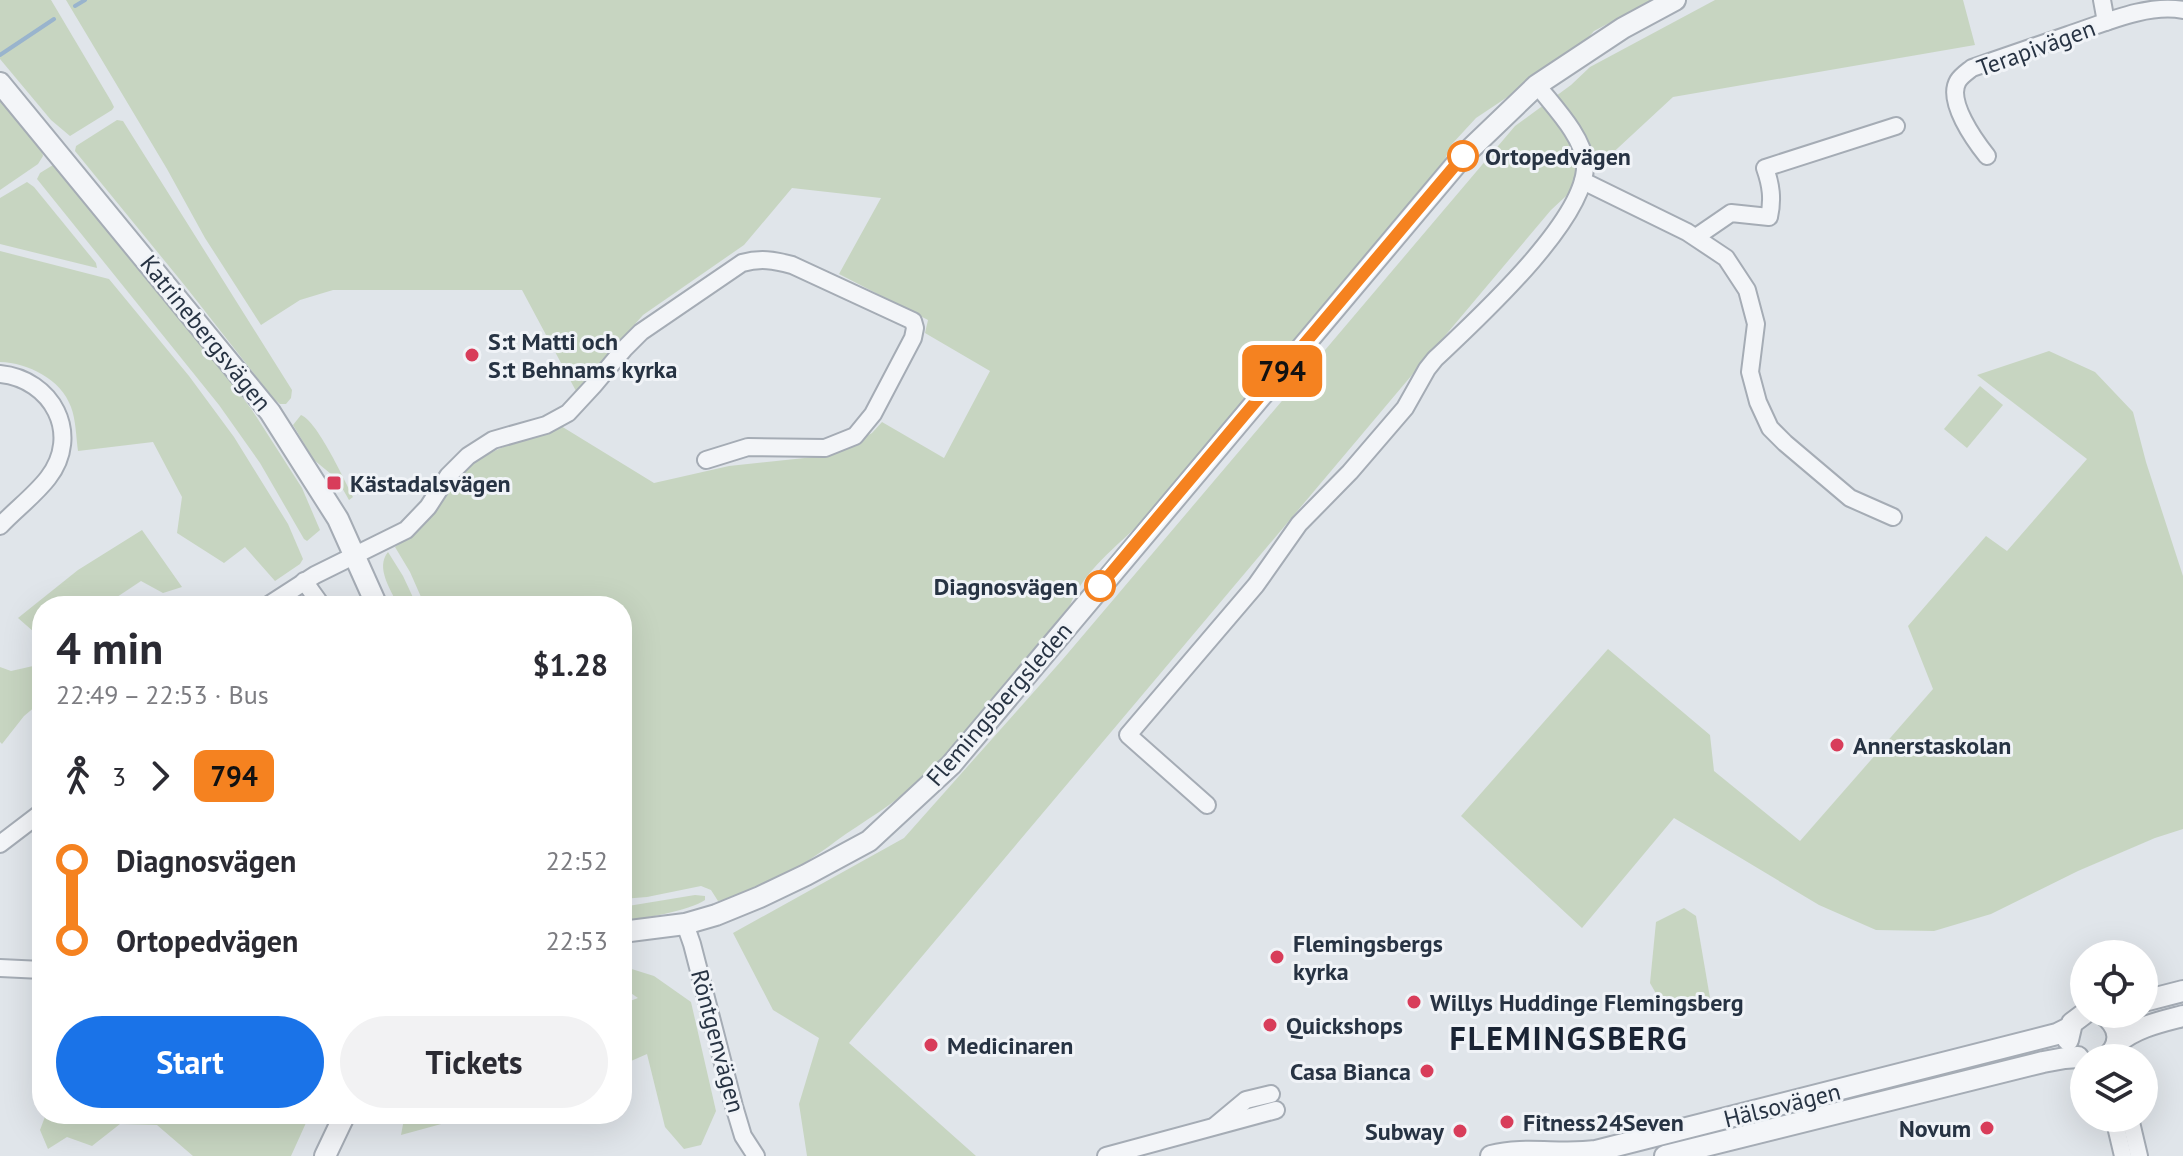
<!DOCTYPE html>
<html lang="en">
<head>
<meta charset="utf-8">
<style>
  body { margin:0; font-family:"PT Sans",sans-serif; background:#f2f2f3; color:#2b2b33; height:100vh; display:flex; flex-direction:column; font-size:30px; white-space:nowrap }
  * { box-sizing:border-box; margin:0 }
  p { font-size:26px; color:#7c7c81 }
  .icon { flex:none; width:44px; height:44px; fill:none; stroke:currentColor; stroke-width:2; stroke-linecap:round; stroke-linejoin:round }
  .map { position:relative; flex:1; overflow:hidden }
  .details { position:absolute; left:32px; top:596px; width:600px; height:528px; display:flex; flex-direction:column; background:#fff; border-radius:32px; box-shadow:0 8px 32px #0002 }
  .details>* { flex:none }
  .badge { padding:0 16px; border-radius:12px; font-size:28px; line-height:52px }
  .tools { position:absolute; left:2070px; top:940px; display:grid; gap:16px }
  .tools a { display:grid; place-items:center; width:88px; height:88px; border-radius:50%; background:#fff; box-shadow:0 8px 32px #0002; font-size:40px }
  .map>.badge { position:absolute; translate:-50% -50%; box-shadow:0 0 0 4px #fff }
  .legs { display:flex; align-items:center; gap:12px; height:88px; padding:0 24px; font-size:26px }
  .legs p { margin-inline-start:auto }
  .headline { display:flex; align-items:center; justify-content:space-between; height:136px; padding:0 24px }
  h1 { font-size:44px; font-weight:700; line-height:60px }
  .primary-button { display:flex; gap:16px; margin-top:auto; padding:16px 24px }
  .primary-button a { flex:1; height:92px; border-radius:48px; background:#1a73e8; color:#fff; font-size:32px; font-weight:700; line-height:92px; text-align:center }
  .primary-button a+a { background:#f2f2f3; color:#2b2b33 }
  ul { padding:0 24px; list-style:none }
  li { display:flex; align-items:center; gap:28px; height:80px; font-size:30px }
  li i { display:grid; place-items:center; width:12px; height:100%; margin:0 10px; background:currentColor }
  li i::after { content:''; width:20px; height:20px; margin:-10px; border:6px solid; border-radius:50%; background:#fff }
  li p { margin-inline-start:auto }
  li:first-child i { background:linear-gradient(#0000 50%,currentColor 0) }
  li:last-child i { background:linear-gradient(currentColor 50%,#0000 0) }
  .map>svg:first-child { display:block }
  .green { fill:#c7d5c1 }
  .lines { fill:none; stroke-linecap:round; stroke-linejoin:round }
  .stream { stroke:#99b4cd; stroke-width:4 }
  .minor-casing { stroke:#a5acb5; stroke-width:20 }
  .tertiary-casing { stroke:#a5acb5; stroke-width:24 }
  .minor { stroke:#f3f5f8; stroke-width:16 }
  .tertiary { stroke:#f3f5f8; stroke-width:20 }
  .line-1-casing { stroke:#fff; stroke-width:18 }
  .line-1 { stroke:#f58220; stroke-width:12 }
  .stop-1-dot { fill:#fff; stroke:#f58220; stroke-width:4 }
  .poi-dot { fill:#d83d5a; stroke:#f0f3f7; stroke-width:3 }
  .labels { text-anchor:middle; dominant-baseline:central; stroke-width:6; stroke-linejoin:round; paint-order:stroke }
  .street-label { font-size:24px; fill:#273343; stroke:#f0f3f7 }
  .stop-label { font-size:24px; font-weight:bold; fill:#273343; stroke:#f0f3f7; text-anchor:start }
  .poi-label { font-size:24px; font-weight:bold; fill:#273343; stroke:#f0f3f7; text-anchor:start }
  .district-label { font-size:32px; font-weight:bold; letter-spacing:2px; fill:#1a2434; stroke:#f0f3f7 }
</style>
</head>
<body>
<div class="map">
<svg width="2183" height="1156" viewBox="0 0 2183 1156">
  <rect width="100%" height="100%" fill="#e0e5ea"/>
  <g class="green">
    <polygon points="0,0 51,0 111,101 114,107 112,110 70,136 51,120 0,59"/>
    <path d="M 66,0 L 1653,0 L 1594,31 L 1560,69 L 1547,65 L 1509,96 L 1476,118 L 1452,144 L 1445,159 L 1437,170 L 1143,520 C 1116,548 1085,569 1070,605 C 1022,664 977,730 920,781 C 894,804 864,821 836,841 C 806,864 755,896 718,901 L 711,890 L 701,886 L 647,897 L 622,899 L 622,606 L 425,606 L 410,572 L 395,547 C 413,535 428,523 440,504 C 445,496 450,486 457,478 C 484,448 525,440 561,426 L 654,483 L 729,466 L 833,455 L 872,433 L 882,422 L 944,458 L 990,371 L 925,333 L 928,320 L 839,274 L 881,198 L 792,188 L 744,245 L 643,315 L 576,391 L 522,290 L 333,290 L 300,300 L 261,325 L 205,238 L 167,169 Z"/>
    <polygon points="1715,0 1963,0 1975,45 1673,97 1551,210 849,1043 976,1156 807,1156 799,1104 819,1038 773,1010 733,933 904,838 1063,659 1515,126 1571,85 1590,67"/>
    <polygon points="0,100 42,151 43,156 38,164 0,190"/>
    <polygon points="117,120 123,121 292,390 291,398 286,404 280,404 273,398 186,287 75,151 76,146"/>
    <polygon points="53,165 200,341 252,410 302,488 320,530 307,541 304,539 260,463 219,405 37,179 40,173"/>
    <polygon points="27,182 34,187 96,263 97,268 0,244 0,198"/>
    <path d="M 0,251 L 109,279 L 189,376 L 234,437 L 288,524 L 303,559 L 300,564 L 275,581 L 245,547 L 224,563 L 177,533 L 182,497 L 153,442 L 78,451 C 76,437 76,420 71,407 C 61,379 28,363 0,362 Z"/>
    <polygon points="2049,351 2095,372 2133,412 2146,462 2183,576 2183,829 2155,838 2078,871 1991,914 1934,931 1876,930 1819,905 1674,818 1582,928 1461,816 1608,649 1710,735 1714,771 1800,841 1933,689 1908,626 1986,536 2007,551 2087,459 1977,375"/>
    <polygon points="1980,386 2003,405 1967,448 1944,429"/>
    <path d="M 301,415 C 317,421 344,479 353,497 L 349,500 L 337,479 L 314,460 L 293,425 Z"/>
    <polygon points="142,530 182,587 163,593 141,581 114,599 108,606 42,606 42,639 18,618 78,570"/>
    <path d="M 388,552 L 403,576 L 417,606 L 398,606 C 391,589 375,568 388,552 Z"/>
    <polygon points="42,664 42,701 24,716 2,744 0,742 0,667 11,671"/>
    <path d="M 695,895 L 705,896 L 705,900 C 689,911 643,918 622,922 L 622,907 Z"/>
    <polygon points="1684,908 1696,916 1710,998 1680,1007 1662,1004 1650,983 1656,922"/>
    <polygon points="622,966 654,976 691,1002 716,1111 701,1145 684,1149 665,1127 647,1054 622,1065 622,1004 638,998 622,987"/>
    <polygon points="46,1114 310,1114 291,1156 193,1156 157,1125 120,1124 92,1146 67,1137 48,1149 40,1130"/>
    <polygon points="405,1114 478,1114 401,1135"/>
  </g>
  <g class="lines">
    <g class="stream">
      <polyline points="75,6 85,0"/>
      <polyline points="0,55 54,19"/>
    </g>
    <g class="minor-casing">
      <g id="minor">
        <polyline points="2102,0 2106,22"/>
        <path d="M 1987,156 C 1975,141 1946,101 1958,81 C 1961,76 1967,72 1972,68 C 2004,57 2036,46 2068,35 C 2102,24 2147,3 2183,10"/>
        <polyline points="1583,181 1687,232 1726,258 1747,290 1756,324 1750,372 1758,402 1770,428 1785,443 1850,498 1893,517"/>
        <path d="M 1696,237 L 1731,213 L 1769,217 C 1773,199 1771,185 1765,168 L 1896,126"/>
        <path d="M 0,374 C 52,379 82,434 48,478 C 35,495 15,510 0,526"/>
        <polyline points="304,581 322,606"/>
        <path d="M 267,606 L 315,575 L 406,530 L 428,507 L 448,476 L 468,456 L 493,440 L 546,425 L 568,413 L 593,386 L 624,349 L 641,332 L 742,263 C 760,258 774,260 792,265 L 913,321 L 915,328 L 913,338 L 873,414 L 855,436 L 825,448 L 748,447 L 706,460"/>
        <path d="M 1207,805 L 1128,735 L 1256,585 L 1299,524 L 1350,472 L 1405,408 L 1427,369 L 1435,359 C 1474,322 1589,218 1585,163 C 1583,136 1553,106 1537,85"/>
        <polyline points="0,844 42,812"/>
        <polyline points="685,924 692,944 734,1106 743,1136 756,1156"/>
        <polyline points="0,968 42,970"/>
        <polyline points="2114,1118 2123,1156"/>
        <polyline points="2130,1118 2139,1156"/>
        <polyline points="1216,1125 1246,1100 1271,1094"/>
        <polyline points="1106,1156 1276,1110"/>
      </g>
    </g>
    <g class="tertiary-casing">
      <g id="tertiary">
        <polyline points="0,83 270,412 338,519 377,606"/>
        <polyline points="622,932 685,924 716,915 760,897 806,875 869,841 951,765 1463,156 1537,85 1623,28 1675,0"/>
        <polyline points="2144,1001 2183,991"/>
        <path d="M 2103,1014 C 2120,1026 2123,1044 2106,1058"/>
        <polyline points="2068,1040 2072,1023 2084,1014"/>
        <path d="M 2117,1043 C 2136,1027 2160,1022 2183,1016"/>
        <polyline points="325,1156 345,1114"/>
        <path d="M 1491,1156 C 1525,1147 1561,1156 1596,1151 L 2057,1034 L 2069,1028"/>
        <polyline points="1665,1156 2043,1062 2065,1058 2078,1057"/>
      </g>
    </g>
    <use href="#minor" class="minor"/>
    <use href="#tertiary" class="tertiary"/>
  </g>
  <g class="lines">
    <g class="line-1-casing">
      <polyline id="line-1" points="1100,586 1463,156"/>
    </g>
    <use href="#line-1" class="line-1"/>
  </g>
  <g class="stop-1-dot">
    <circle cx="1463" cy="156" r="14"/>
    <circle cx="1100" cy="586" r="14"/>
  </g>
  <g class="poi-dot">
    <circle cx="472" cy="355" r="8"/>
    <rect x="326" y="475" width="16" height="16" rx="4"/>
    <circle cx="1837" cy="745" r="8"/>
    <circle cx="1277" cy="957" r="8"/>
    <circle cx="1414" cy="1002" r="8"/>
    <circle cx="1270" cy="1025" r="8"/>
    <circle cx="931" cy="1045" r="8"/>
    <circle cx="1427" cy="1071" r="8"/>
    <circle cx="1507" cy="1122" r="8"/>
    <circle cx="1987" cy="1128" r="8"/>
    <circle cx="1460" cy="1131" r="8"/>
  </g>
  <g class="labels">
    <g class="street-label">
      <text transform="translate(2036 48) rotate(-20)">Terapivägen</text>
      <text transform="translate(206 333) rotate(51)">Katrinebergsvägen</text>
      <text transform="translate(999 704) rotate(-49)">Flemingsbergsleden</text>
      <text transform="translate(718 1041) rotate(75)">Röntgenvägen</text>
      <text transform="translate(1782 1105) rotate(-14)">Hälsovägen</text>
    </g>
    <g class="stop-label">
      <text x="1485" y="156">Ortopedvägen</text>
      <text x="1078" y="586" text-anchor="end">Diagnosvägen</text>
    </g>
    <g class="poi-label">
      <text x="488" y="341">S:t Matti och<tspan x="488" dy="28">S:t Behnams kyrka</tspan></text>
      <text x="350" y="483">Kästadalsvägen</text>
      <text x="1853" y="745">Annerstaskolan</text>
      <text x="1293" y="943">Flemingsbergs<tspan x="1293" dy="28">kyrka</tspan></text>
      <text x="1430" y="1002">Willys Huddinge Flemingsberg</text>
      <text x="1286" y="1025">Quickshops</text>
      <text x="947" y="1045">Medicinaren</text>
      <text x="1411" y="1071" text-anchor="end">Casa Bianca</text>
      <text x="1523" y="1122">Fitness24Seven</text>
      <text x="1971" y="1128" text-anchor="end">Novum</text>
      <text x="1444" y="1131" text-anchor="end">Subway</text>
    </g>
    <g class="district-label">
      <text x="1569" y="1038">FLEMINGSBERG</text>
    </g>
  </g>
</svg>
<div class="tools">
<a><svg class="icon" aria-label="locate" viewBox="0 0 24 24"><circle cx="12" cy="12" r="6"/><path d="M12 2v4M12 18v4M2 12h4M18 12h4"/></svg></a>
<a><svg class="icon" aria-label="layers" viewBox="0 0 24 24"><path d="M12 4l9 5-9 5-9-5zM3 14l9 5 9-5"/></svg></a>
</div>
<b class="badge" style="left:1282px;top:371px;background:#f58220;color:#111">794</b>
<section class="details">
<div class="headline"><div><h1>4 min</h1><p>22:49 – 22:53 · Bus</p></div><b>$1.28</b></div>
<div class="legs"><svg class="icon" aria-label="walk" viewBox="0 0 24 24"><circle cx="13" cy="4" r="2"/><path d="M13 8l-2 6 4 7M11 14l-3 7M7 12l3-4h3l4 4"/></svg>3<svg class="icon" aria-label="forward" viewBox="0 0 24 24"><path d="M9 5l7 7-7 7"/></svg><b class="badge" style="background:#f58220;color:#111">794</b></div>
<ul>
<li><i style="color:#f58220"></i><b>Diagnosvägen</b><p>22:52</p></li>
<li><i style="color:#f58220"></i><b>Ortopedvägen</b><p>22:53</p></li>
</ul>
<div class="primary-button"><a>Start</a><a>Tickets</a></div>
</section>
</div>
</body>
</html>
